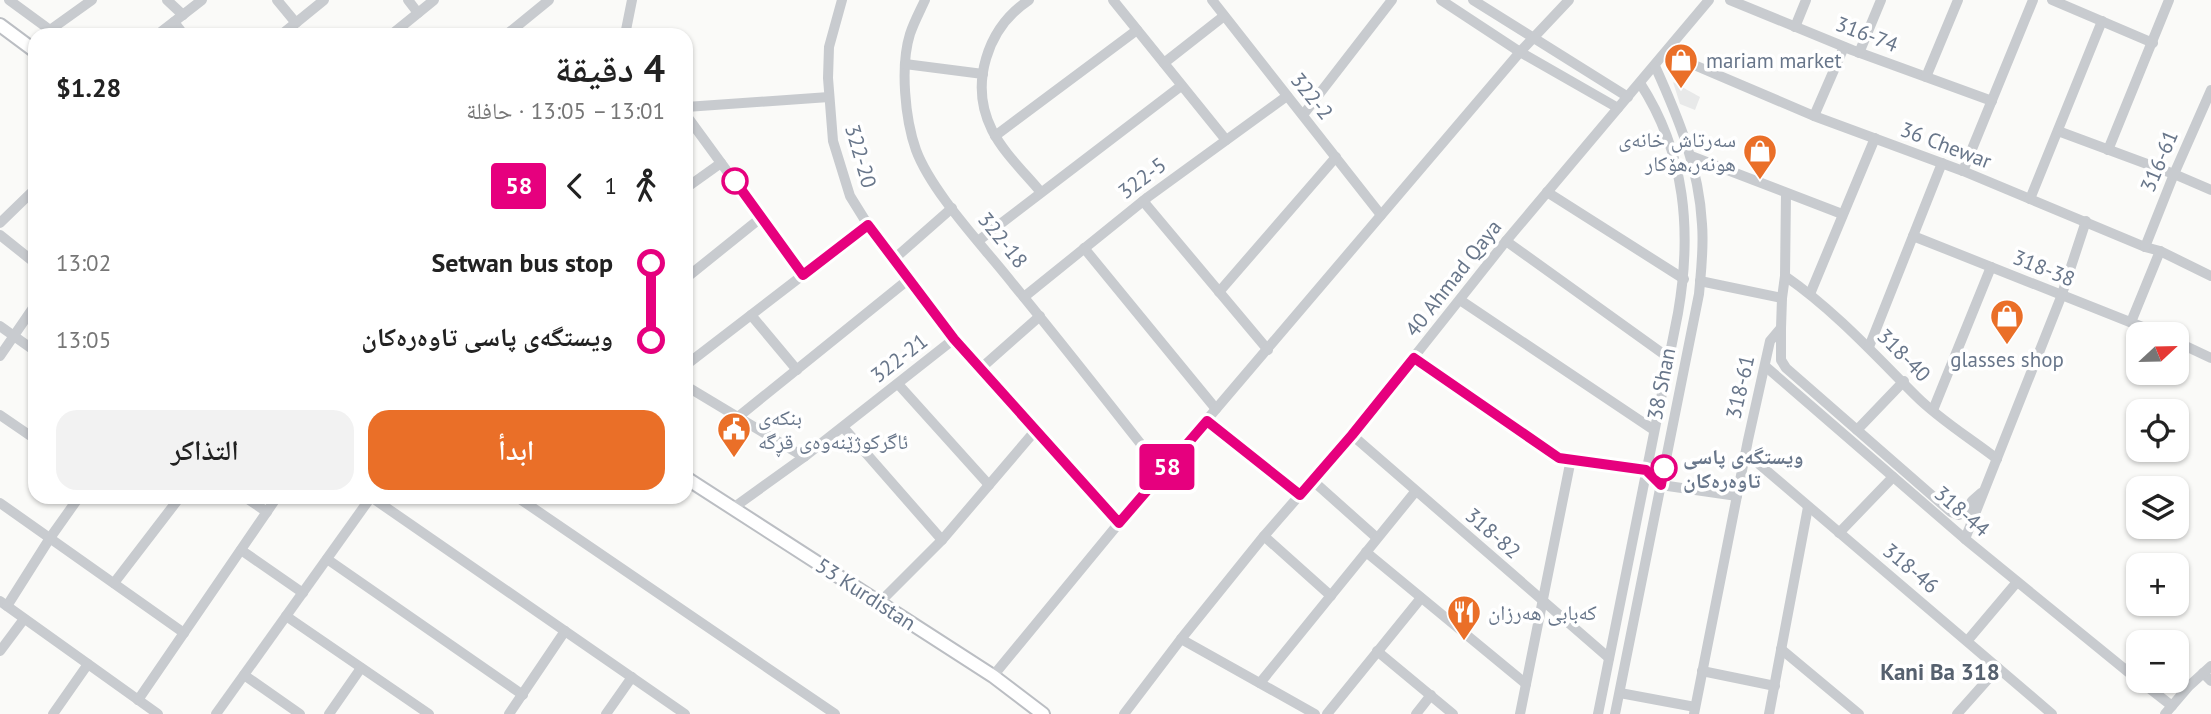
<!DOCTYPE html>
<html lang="ar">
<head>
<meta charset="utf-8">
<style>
  body { margin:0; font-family:"PT Sans","Noto Naskh Arabic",sans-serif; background:#f2f2f2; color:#222; direction:rtl; height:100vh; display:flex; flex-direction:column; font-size:26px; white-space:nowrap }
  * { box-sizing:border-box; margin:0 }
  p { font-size:23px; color:#767676 }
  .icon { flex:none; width:38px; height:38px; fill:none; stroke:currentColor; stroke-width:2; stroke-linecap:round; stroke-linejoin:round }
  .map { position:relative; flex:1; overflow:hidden; direction:ltr }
  .panel { position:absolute; left:28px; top:28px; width:665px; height:476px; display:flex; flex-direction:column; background:#fff; border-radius:21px; box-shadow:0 2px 5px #0004; direction:rtl }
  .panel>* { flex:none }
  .badge { padding:0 14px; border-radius:5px; font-size:24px; line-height:46px }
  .needle { width:46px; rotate:68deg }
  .fabs { position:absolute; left:2126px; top:322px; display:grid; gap:14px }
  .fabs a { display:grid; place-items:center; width:63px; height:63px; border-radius:14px; background:#fff; box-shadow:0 2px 5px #0004; font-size:35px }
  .map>.badge { position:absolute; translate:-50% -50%; box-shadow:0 0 0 4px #fff }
  .legs { display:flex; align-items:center; gap:10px; height:77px; padding:0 28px; font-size:23px }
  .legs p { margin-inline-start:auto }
  .headline { display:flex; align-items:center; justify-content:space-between; height:119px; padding:0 28px }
  h1 { font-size:38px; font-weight:600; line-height:52px }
  .cta { display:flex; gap:14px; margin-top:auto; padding:14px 28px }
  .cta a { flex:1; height:80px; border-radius:21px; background:#ea6f28; color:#fff; font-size:28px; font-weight:600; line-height:80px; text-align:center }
  .cta a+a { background:#f2f2f2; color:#222 }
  ul { padding:0 28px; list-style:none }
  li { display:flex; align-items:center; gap:24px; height:77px; font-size:26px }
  li i { display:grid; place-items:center; width:10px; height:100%; margin:0 9px; background:currentColor }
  li i::after { content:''; width:18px; height:18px; margin:-9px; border:5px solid; border-radius:50%; background:#fff }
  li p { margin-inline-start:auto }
  li:first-child i { background:linear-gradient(#0000 50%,currentColor 0) }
  li:last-child i { background:linear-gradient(currentColor 50%,#0000 0) }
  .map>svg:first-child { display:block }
  .built { fill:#e8e9e9 }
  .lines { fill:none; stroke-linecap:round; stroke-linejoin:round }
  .major-casing { stroke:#bbbec3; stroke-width:16 }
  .minor { stroke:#c8cbcf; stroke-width:10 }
  .major { stroke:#fff; stroke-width:12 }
  .line-1-casing { stroke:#fff; stroke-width:16 }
  .line-1 { stroke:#e6007e; stroke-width:10 }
  .stop-1-dot { fill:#fff; stroke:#e6007e; stroke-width:3.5 }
  .labels { text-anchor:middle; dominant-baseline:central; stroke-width:7; stroke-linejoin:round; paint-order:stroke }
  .street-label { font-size:21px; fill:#68768a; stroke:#fff }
  .poi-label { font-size:21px; fill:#68768a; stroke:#fff; text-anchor:start }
  .stop-label { font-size:21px; font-weight:bold; fill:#68768a; stroke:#fff; text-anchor:start }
  .neighbourhood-label { font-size:23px; font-weight:bold; fill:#56616f; stroke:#fff }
</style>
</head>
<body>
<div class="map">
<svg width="2211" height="714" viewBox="0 0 2211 714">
  <rect width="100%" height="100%" fill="#fafaf8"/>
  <polygon class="built" points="1673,82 1700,97 1695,110 1680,104"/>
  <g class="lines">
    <g class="major-casing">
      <g id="major">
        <polyline points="0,25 35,51"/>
        <polyline points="686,478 993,676 1043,714"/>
      </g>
    </g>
    <g class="minor">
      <polyline points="9,0 50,30"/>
      <polyline points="167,0 183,15"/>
      <polyline points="277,0 296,23"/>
      <polyline points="408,0 418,13"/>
      <polyline points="842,0 829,47 828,78 833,141 850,196 868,225 954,339 1119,523"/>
      <path d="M 925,0 C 920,11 914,22 910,34 C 900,66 905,119 916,150 C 932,193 984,247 1013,284 C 1064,346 1113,409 1163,472"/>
      <path d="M 1029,0 C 987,28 969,84 992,130 C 1003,152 1023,171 1039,190 L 1039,193"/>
      <polyline points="1113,0 1226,140"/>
      <polyline points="1212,0 1381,215"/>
      <polyline points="1441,0 1520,52 1618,108"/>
      <polyline points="1473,0 1628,97"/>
      <polyline points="1730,0 1852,50 1992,101"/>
      <polyline points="2052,0 2153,43"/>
      <polyline points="174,22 184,35"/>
      <polyline points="1795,27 1806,0"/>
      <polyline points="43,35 92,0"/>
      <polyline points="157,35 202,0"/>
      <polyline points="281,35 324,0"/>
      <polyline points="391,35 434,0"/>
      <polyline points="506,35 549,0"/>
      <polyline points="625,35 632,0"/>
      <polyline points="1666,53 1814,116 1963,171 2145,247 2160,251 2211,276"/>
      <polyline points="1859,53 1881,0"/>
      <polyline points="1164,63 1224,16"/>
      <polyline points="905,64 983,74"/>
      <polyline points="1926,77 1958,0"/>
      <polyline points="686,107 829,97"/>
      <polyline points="686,115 803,275"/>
      <polyline points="1303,115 1392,0"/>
      <polyline points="1814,116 1844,47"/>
      <polyline points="2058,131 2174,174 2211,190"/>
      <polyline points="995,136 1137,30"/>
      <polyline points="2108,150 2169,0"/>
      <polyline points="1691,156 1842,214"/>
      <polyline points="1963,171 2033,0"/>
      <polyline points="686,188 721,163"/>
      <polyline points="1547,192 1684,279"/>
      <polyline points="2030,199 2102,21"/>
      <polyline points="1143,201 1268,350"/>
      <polyline points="0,223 35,189"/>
      <polyline points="0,235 35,263"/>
      <polyline points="1913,236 2160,334"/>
      <polyline points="978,241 1181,86"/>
      <polyline points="1506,241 1669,358"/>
      <polyline points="2145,247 2174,174 2211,90"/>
      <polyline points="1084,248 1216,409"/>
      <polyline points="894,259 952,208"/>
      <path d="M 1785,276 C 1834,310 1874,354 1916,396 C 1940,420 1970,438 1997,459"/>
      <polyline points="686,278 762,217"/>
      <polyline points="1700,281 1782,298"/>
      <polyline points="1219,292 1336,157"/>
      <polyline points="1810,294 1875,138"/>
      <polyline points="1024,297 1148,197 1287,96"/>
      <polyline points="1460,300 1654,430"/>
      <polyline points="751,315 797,370"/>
      <polyline points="2131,322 2160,251"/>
      <polyline points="0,326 35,351"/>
      <polyline points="1781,328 1781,360 1786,368 1951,512 1959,515 1966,512 1972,501 1981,493"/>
      <polyline points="2177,342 2211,358"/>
      <polyline points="1869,347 1942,163"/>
      <polyline points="0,356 35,305"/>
      <polyline points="1414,358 1559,458 1646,470 1661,485 1737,496"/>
      <polyline points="686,365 868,225"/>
      <polyline points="1765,366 1965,539 2138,680"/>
      <polyline points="980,369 1040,316"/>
      <polyline points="898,384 989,485"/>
      <polyline points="686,386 804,457"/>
      <polyline points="1933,410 1991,267"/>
      <polyline points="0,415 35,439"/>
      <polyline points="738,417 909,279"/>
      <polyline points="1207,421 1300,495"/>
      <polyline points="843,427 942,540"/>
      <polyline points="1857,430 1904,381"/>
      <polyline points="1352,435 1609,658"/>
      <polyline points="1746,453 2052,714"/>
      <polyline points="1312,480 1377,538"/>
      <polyline points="245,497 267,512"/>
      <polyline points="371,497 685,714"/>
      <polyline points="517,497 835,714"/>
      <polyline points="0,503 184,633"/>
      <polyline points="733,508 804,457 954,339"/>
      <polyline points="1839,533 1893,477"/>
      <polyline points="1264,536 1331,596"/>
      <polyline points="1965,539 2061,297 2086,221"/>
      <polyline points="241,550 303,593"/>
      <polyline points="1366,552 1526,684"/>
      <polyline points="327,559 523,695"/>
      <polyline points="114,583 180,497"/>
      <polyline points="0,601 158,714"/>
      <polyline points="880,602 942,540 1035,431"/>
      <polyline points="7,606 50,538 79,497"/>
      <polyline points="286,616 429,714"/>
      <polyline points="1181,639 1315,714"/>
      <polyline points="1968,640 2017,582"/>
      <polyline points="1781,649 1859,714"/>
      <polyline points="0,651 24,619"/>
      <polyline points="1377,651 1453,714"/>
      <polyline points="1702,671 1775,686"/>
      <polyline points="2203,673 2211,681"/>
      <polyline points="244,675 300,714"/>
      <polyline points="993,676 1119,523 1520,52 1569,0"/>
      <polyline points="2140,681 2172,706"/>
      <polyline points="1260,683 1415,492"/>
      <polyline points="1620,693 1695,707"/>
      <polyline points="138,700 277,497"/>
      <polyline points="53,714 88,664"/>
      <polyline points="216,714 371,497"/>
      <polyline points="329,714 361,668"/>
      <polyline points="509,714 565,631"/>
      <polyline points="606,714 632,677"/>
      <polyline points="1124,714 1181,639 1264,536 1352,435 1506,241 1709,0"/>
      <polyline points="1327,714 1421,598"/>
      <polyline points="1416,714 1431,695"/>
      <polyline points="1520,714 1571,459"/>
      <path d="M 1598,714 L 1678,313 C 1692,232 1686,154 1640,83"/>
      <path d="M 1615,714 L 1699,294 C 1701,271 1704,248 1702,224 C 1699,167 1678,117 1655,66"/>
      <polyline points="1694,714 1748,440 1770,341 1781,328 1782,298 1785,276 1786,193"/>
      <polyline points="1769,714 1808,507"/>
      <polyline points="1957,714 1998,668"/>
      <polyline points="2165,714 2189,686 2211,666"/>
    </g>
    <use href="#major" class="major"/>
  </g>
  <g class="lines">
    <g class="line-1-casing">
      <polyline id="line-1" points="735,181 803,275 868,225 954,339 1119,523 1207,421 1300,495 1352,435 1414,358 1559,458 1646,470 1661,485 1664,468"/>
    </g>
    <use href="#line-1" class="line-1"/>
  </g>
  <defs>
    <g id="shop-pin" transform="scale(1.75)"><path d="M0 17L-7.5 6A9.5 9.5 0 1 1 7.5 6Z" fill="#ea6f28" stroke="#fff"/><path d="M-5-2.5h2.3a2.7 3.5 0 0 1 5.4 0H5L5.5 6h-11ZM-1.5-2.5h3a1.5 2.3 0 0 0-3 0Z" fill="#fff"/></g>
    <g id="civic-pin" transform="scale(1.75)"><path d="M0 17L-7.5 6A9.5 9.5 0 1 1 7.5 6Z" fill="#ea6f28" stroke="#fff"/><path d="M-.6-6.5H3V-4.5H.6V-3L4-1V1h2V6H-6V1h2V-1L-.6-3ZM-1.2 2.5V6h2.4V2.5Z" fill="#fff"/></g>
    <g id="restaurant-pin" transform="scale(1.75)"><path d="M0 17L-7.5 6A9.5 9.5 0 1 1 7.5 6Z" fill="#ea6f28" stroke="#fff"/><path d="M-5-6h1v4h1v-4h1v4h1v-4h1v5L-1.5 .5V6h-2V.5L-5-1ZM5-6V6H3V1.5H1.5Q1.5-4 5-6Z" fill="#fff"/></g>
  </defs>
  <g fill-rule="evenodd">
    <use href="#shop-pin" x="1681" y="60"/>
    <use href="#shop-pin" x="1760" y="151"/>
    <use href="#shop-pin" x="2007" y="316"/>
    <use href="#civic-pin" x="734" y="429"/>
    <use href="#restaurant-pin" x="1464" y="612"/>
  </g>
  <g class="stop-1-dot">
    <circle cx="735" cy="181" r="12"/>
    <circle cx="1664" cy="468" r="12"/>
  </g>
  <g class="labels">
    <g class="street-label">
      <text transform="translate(1867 34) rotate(21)">316-74</text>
      <text transform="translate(1312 96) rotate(51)">322-2</text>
      <text transform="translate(1946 145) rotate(21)">36 Chewar</text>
      <text transform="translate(861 156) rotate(74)">322-20</text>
      <text transform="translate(2159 161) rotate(-67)">316-61</text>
      <text transform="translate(1142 178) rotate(-37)">322-5</text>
      <text transform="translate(1003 240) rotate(51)">322-18</text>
      <text transform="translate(2044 268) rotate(22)">318-38</text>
      <text transform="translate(1453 278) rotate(-52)">40 Ahmad Qaya</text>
      <text transform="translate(1904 355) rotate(45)">318-40</text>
      <text transform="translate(899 358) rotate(-38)">322-21</text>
      <text transform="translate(1661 384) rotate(-79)">38 Shan</text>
      <text transform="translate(1740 387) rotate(-77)">318-61</text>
      <text transform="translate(1962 511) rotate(41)">318-44</text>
      <text transform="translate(1493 533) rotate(41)">318-82</text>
      <text transform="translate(1911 568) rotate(40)">318-46</text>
      <text transform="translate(866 594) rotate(33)">53 Kurdistan</text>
    </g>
    <g class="poi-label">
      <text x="1706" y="60">mariam market</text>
      <text x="1736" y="139" text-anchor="end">سەرتاش خانەی<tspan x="1736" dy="24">ھونەر،ھۆکار</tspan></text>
      <text x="2007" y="359" text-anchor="middle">glasses shop</text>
      <text x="758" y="417">بنکەی<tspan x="758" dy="24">ئاگرکوژێنەوەی قڕگە</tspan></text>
      <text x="1488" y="612">کەبابی هەرزان</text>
    </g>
    <g class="stop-label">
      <text x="1683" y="456">ویستگەی پاسی<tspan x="1683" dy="24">تاوەرەکان</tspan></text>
    </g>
    <g class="neighbourhood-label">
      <text x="1940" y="671">Kani Ba 318</text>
    </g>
  </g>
</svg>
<div class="fabs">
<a><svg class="needle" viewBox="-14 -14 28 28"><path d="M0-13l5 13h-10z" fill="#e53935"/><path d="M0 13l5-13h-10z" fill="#767676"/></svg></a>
<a><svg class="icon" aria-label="locate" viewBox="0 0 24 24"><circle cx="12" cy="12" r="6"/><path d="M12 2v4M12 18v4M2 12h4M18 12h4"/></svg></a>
<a><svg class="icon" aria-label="layers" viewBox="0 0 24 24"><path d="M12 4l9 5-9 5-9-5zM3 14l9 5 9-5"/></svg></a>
<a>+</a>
<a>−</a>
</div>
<b class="badge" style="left:1167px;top:467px;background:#e6007e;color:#fff">58</b>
<section class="panel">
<div class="headline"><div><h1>4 دقيقة</h1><p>13:01 – 13:05 · حافلة</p></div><b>$1.28</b></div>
<div class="legs"><svg class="icon" aria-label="walk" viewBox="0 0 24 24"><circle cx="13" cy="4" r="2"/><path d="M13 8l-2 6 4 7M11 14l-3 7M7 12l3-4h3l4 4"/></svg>1<svg class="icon" aria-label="back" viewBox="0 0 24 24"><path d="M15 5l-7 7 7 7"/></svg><b class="badge" style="background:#e6007e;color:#fff">58</b></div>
<ul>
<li><i style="color:#e6007e"></i><b>Setwan bus stop</b><p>13:02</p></li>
<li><i style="color:#e6007e"></i><b>ویستگەی پاسی تاوەرەکان</b><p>13:05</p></li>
</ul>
<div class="cta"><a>ابدأ</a><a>التذاكر</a></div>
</section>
</div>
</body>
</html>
